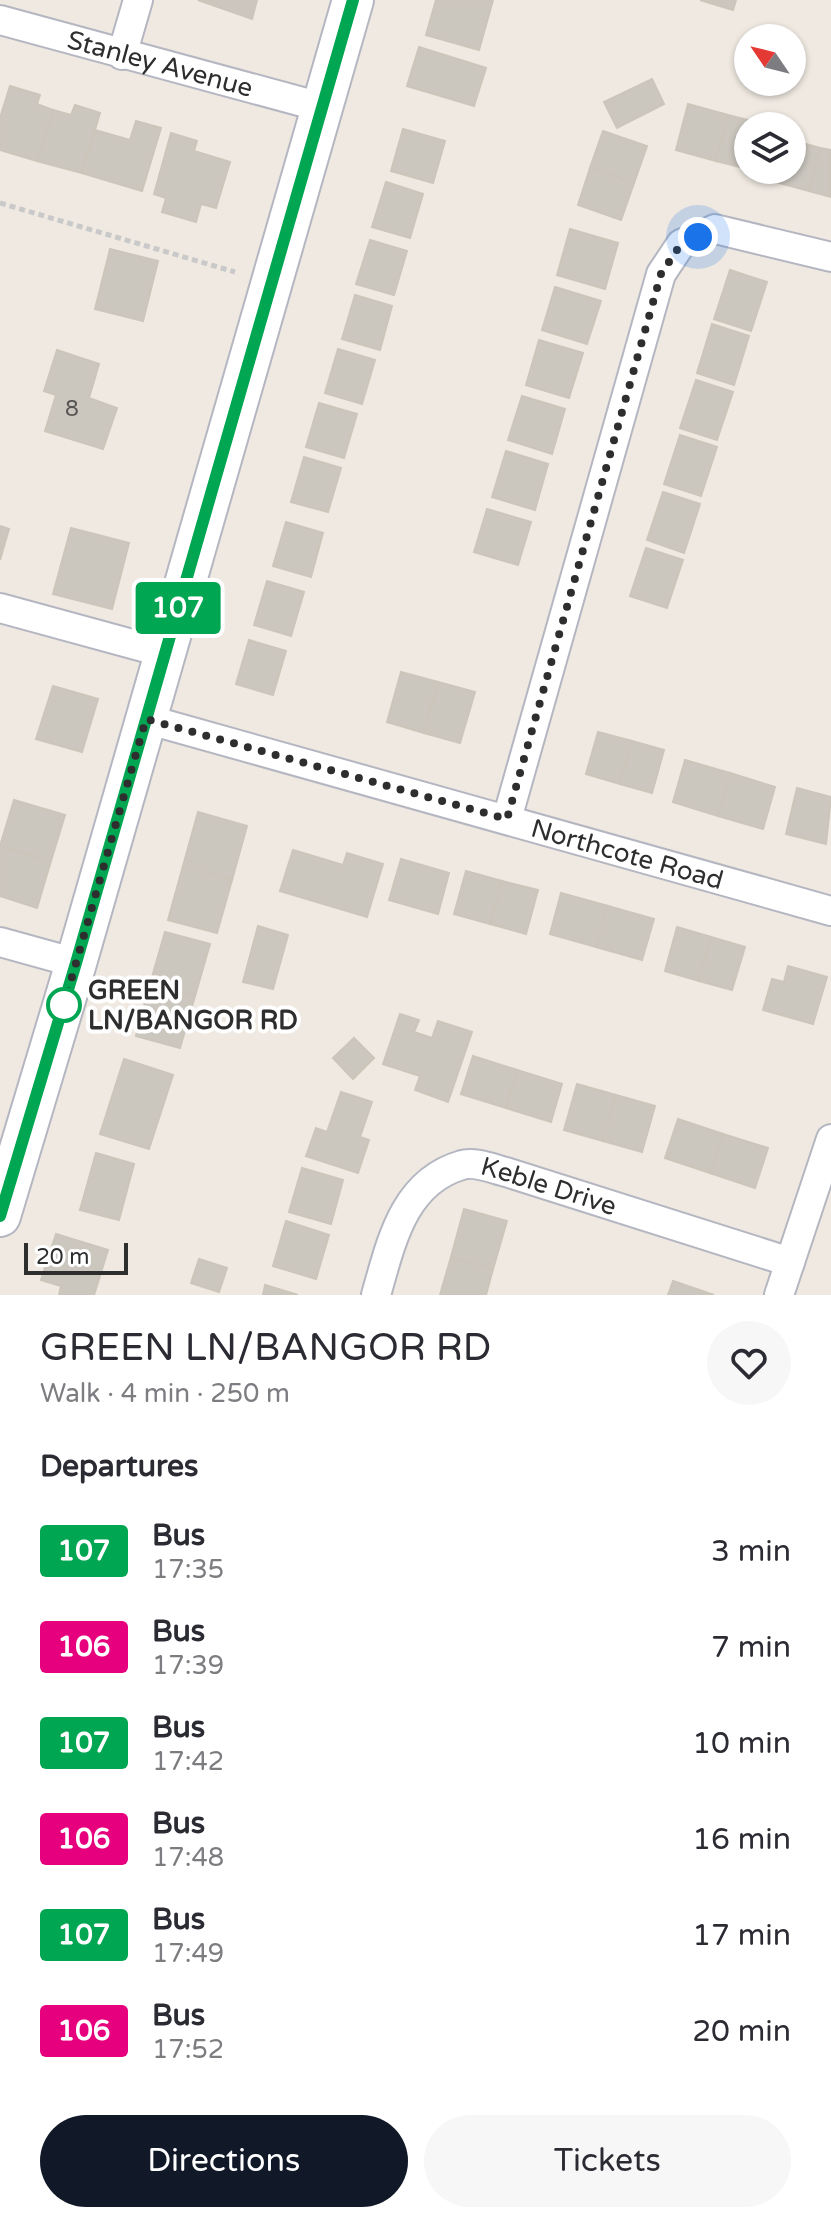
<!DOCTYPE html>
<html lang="en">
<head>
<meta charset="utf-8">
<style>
  body { margin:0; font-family:"Varela Round",sans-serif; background:#f7f7f7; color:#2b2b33; height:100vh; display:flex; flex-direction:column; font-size:30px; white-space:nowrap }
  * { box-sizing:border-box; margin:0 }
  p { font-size:26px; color:#7c7c81 }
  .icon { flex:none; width:44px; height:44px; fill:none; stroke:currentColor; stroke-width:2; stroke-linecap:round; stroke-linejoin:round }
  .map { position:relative; height:1295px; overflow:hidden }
  .side { display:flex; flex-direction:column; background:#fff; flex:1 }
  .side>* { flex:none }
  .badge { padding:0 16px; border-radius:6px; font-size:28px; line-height:52px }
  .needle { width:52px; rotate:305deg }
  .buttons { position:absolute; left:734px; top:24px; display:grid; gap:16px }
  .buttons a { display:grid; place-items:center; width:72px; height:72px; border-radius:50%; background:#fff; box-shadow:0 2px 6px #0004; font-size:40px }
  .scale { position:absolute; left:24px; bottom:20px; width:104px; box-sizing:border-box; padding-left:8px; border:4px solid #2e2e2e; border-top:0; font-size:22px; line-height:28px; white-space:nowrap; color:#2e2e2e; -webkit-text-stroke:6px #fff; paint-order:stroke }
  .you { position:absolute; width:40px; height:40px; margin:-20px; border:6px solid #fff; border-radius:50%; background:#1a73e8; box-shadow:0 0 0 12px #1a73e833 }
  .map>.badge { position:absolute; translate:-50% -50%; box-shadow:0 0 0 4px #fff }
  h2 { padding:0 40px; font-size:30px; line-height:72px }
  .round { display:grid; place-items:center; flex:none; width:84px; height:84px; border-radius:42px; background:#f7f7f7 }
  .summary { display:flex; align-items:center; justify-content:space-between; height:136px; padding:0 40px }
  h1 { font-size:38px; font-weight:600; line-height:60px }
  .cta { display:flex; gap:16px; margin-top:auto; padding:16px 40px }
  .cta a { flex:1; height:92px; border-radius:48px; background:#111827; color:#fff; font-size:32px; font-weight:600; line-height:92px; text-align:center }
  .cta a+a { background:#f7f7f7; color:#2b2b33 }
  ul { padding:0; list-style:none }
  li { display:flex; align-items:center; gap:24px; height:96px; padding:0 40px }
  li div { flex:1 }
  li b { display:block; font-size:30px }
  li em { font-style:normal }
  li .badge { min-width:88px; font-weight:700; text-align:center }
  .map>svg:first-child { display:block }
  .building { fill:#cbc7bf; stroke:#cbc5ba; stroke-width:2 }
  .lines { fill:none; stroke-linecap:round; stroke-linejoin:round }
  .street-casing { stroke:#b4b7c1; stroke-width:32 }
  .secondary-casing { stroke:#b4b7c1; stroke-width:44 }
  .path { stroke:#c9c9c9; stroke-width:5; stroke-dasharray:6 4; stroke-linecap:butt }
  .street { stroke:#fff; stroke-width:28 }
  .secondary { stroke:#fff; stroke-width:40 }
  .line-casing { stroke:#fff; stroke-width:18 }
  .line { stroke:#00a651; stroke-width:12 }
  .walk { stroke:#2e2e2e; stroke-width:8; stroke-dasharray:0 14.4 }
  .stop-dot { fill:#fff; stroke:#00a651; stroke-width:4 }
  .labels { text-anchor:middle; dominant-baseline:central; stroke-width:8; stroke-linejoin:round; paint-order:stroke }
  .number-label { font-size:22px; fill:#555452 }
  .street-label { font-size:26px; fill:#2e2e2e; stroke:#fff }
  .stop-label { font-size:26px; font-weight:bold; fill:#2e2e2e; stroke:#fff; text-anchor:start }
</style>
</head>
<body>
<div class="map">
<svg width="831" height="1295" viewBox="0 0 831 1295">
  <rect width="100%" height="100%" fill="#efe9e1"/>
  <g class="building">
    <polygon points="198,0 257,0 252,19"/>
    <polygon points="436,0 493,0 479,50 426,35"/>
    <polygon points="700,0 736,0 733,10"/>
    <polygon points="419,47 486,68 474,106 407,86"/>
    <polygon points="652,79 664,104 617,128 604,102"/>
    <polygon points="10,86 40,95 37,104 53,110 37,161 0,150 0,118"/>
    <polygon points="688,104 728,115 716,161 676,150"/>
    <polygon points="75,105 100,113 82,173 37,161 53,110 71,115"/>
    <polygon points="728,115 768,125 748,126 748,169 716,161"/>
    <polygon points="136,121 161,128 142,191 82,173 95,130 130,140"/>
    <polygon points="403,129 445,141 433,183 391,171"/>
    <polygon points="603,131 647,146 634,183 590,168"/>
    <polygon points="171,133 197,141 194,151 230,162 216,208 201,204 196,222 162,212 166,198 154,194"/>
    <polygon points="792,140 820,148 809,191 776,182 780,170 792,170"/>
    <polygon points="820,148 831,150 831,197 809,191"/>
    <polygon points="590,168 634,183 621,220 578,205"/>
    <polygon points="386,182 423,194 410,238 372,227"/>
    <polygon points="570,229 618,243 605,289 557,275"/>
    <polygon points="370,240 407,251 394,295 356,284"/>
    <polygon points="110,249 158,261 143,321 95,309"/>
    <polygon points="730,270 767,282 751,331 714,319"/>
    <polygon points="555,287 601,301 587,344 542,330"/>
    <polygon points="355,295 392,306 380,350 342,339"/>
    <polygon points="712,324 749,336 734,385 697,373"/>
    <polygon points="539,340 583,353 569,398 526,385"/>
    <polygon points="338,349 375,360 362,404 325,393"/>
    <polygon points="57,350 99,364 89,398 117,408 103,449 45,431 56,395 44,391"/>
    <polygon points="696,380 733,392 717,440 680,428"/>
    <polygon points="522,396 565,409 552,454 508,440"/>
    <polygon points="319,403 357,414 344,458 306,447"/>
    <polygon points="680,435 717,447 701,496 664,484"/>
    <polygon points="506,451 548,464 535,510 492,497"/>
    <polygon points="304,457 341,468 328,512 291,502"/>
    <polygon points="663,492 700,504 684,553 647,540"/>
    <polygon points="487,509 531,522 518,565 474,552"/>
    <polygon points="286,522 323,533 311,577 273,566"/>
    <polygon points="0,526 9,529 0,560"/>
    <polygon points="71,528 129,543 112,609 53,594"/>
    <polygon points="646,548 683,560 667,608 630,596"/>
    <polygon points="267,581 304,592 291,636 254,625"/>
    <polygon points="249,640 286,651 273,695 236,684"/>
    <polygon points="401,672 438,682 424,733 387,722"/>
    <polygon points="438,682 475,692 460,743 424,733"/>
    <polygon points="53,686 98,699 82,752 36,739"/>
    <polygon points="598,732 632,741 620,784 586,774"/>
    <polygon points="632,741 664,750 652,793 620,784"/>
    <polygon points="685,760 730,773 718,816 673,802"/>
    <polygon points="730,773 775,787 763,829 718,816"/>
    <polygon points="797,788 831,797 826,844 786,834"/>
    <polygon points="14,800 65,815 51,861 0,846"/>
    <polygon points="198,812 247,826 232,880 183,866"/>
    <polygon points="0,846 51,861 37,908 0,896"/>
    <polygon points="293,850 343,865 347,853 383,864 367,917 280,891"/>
    <polygon points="401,859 449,873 438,914 389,900"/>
    <polygon points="183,866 232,880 217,933 168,920"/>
    <polygon points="466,871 502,881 490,924 454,914"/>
    <polygon points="502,881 538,890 526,934 490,924"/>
    <polygon points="561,893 608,906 596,947 550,934"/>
    <polygon points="608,906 654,919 642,960 596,947"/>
    <polygon points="258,926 288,935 273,989 243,982"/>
    <polygon points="677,927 711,937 699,981 665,971"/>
    <polygon points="165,932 210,944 195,996 150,984"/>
    <polygon points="711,937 745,947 732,990 699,981"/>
    <polygon points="788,966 827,977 813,1024 763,1010 772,979 784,982"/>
    <polygon points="150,984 195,996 180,1048 136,1036"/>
    <polygon points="400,1014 419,1020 414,1032 432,1038 438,1021 472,1032 448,1102 415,1090 420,1076 383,1064"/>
    <polygon points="354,1038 374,1058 353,1079 333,1058"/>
    <polygon points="473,1056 517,1070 506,1108 461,1094"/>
    <polygon points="124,1059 173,1075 149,1149 100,1134"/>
    <polygon points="517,1070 562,1084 551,1122 506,1108"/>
    <polygon points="577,1084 616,1095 603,1141 564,1130"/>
    <polygon points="341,1092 372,1102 360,1137 369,1140 358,1173 306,1156 316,1128 327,1132"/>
    <polygon points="616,1095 655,1106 642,1152 603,1141"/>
    <polygon points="678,1119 723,1134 710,1173 665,1158"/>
    <polygon points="723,1134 768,1148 755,1188 710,1173"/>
    <polygon points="96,1153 134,1164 119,1220 80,1210"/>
    <polygon points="302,1168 343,1180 331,1224 289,1212"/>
    <polygon points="464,1209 507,1221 493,1269 451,1257"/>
    <polygon points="286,1221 329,1235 316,1279 273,1266"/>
    <polygon points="56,1234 108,1250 94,1295 59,1295 61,1286 41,1280"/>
    <polygon points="451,1257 493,1269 486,1295 440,1295"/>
    <polygon points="199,1259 227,1268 219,1292 191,1283"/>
    <polygon points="673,1281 714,1295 668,1295"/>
    <polygon points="265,1285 298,1295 263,1295"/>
  </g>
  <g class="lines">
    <g class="street-casing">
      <g id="street">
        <path id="s1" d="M 0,20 L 321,107"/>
        <polyline points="122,55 138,0"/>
        <polyline points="0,608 165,653"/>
        <path id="s2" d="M 146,719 L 831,911"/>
        <polyline points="507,819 661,274 681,244 715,229 831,257"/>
        <polyline points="0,942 76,963"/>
        <path id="s3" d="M 376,1295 C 391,1243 403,1182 462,1165 C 474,1161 494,1169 506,1172 L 790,1262"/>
        <polyline points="779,1295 831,1139"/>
      </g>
    </g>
    <g class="secondary-casing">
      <polyline id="secondary" points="0,1216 76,963 353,0"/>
    </g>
    <polyline class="path" points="0,203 235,272"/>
    <use href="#street" class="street"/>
    <use href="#secondary" class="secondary"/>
  </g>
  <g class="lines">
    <g class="line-casing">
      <polyline id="line" points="0,1216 76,963 353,0"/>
    </g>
    <use href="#line" class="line"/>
    <polyline class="walk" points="64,1005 146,719 507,819 661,274 681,244 698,237"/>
  </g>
  <circle class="stop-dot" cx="64" cy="1005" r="16"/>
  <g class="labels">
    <g class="number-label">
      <text x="72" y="409">8</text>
    </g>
    <g class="street-label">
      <text stroke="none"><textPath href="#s1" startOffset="166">Stanley Avenue</textPath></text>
      <text stroke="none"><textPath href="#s2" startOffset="500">Northcote Road</textPath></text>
      <text stroke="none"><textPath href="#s3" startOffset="254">Keble Drive</textPath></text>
    </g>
    <g class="stop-label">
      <text x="88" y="990">GREEN<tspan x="88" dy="30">LN/BANGOR RD</tspan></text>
    </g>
  </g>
</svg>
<div class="buttons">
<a><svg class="needle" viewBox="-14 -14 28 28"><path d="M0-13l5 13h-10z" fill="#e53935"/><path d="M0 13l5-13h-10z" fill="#7c7c81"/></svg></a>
<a><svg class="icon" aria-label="layers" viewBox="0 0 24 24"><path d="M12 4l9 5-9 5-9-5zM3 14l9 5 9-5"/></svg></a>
</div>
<div class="scale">20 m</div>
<div class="you" style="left:698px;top:237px"></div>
<b class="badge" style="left:178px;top:608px;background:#00a651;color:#fff">107</b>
</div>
<section class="side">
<div class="summary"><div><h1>GREEN LN/BANGOR RD</h1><p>Walk · 4 min · 250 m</p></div><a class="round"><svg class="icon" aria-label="heart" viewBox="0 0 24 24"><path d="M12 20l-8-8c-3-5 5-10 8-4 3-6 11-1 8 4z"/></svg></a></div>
<h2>Departures</h2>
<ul>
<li><span class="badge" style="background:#00a651;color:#fff">107</span><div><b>Bus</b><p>17:35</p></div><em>3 min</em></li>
<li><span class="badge" style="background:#e6007e;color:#fff">106</span><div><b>Bus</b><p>17:39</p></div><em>7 min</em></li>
<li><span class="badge" style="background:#00a651;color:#fff">107</span><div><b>Bus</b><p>17:42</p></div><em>10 min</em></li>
<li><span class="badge" style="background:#e6007e;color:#fff">106</span><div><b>Bus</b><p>17:48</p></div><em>16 min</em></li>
<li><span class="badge" style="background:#00a651;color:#fff">107</span><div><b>Bus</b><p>17:49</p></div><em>17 min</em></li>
<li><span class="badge" style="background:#e6007e;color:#fff">106</span><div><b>Bus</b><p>17:52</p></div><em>20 min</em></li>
</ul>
<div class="cta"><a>Directions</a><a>Tickets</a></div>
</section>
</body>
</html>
